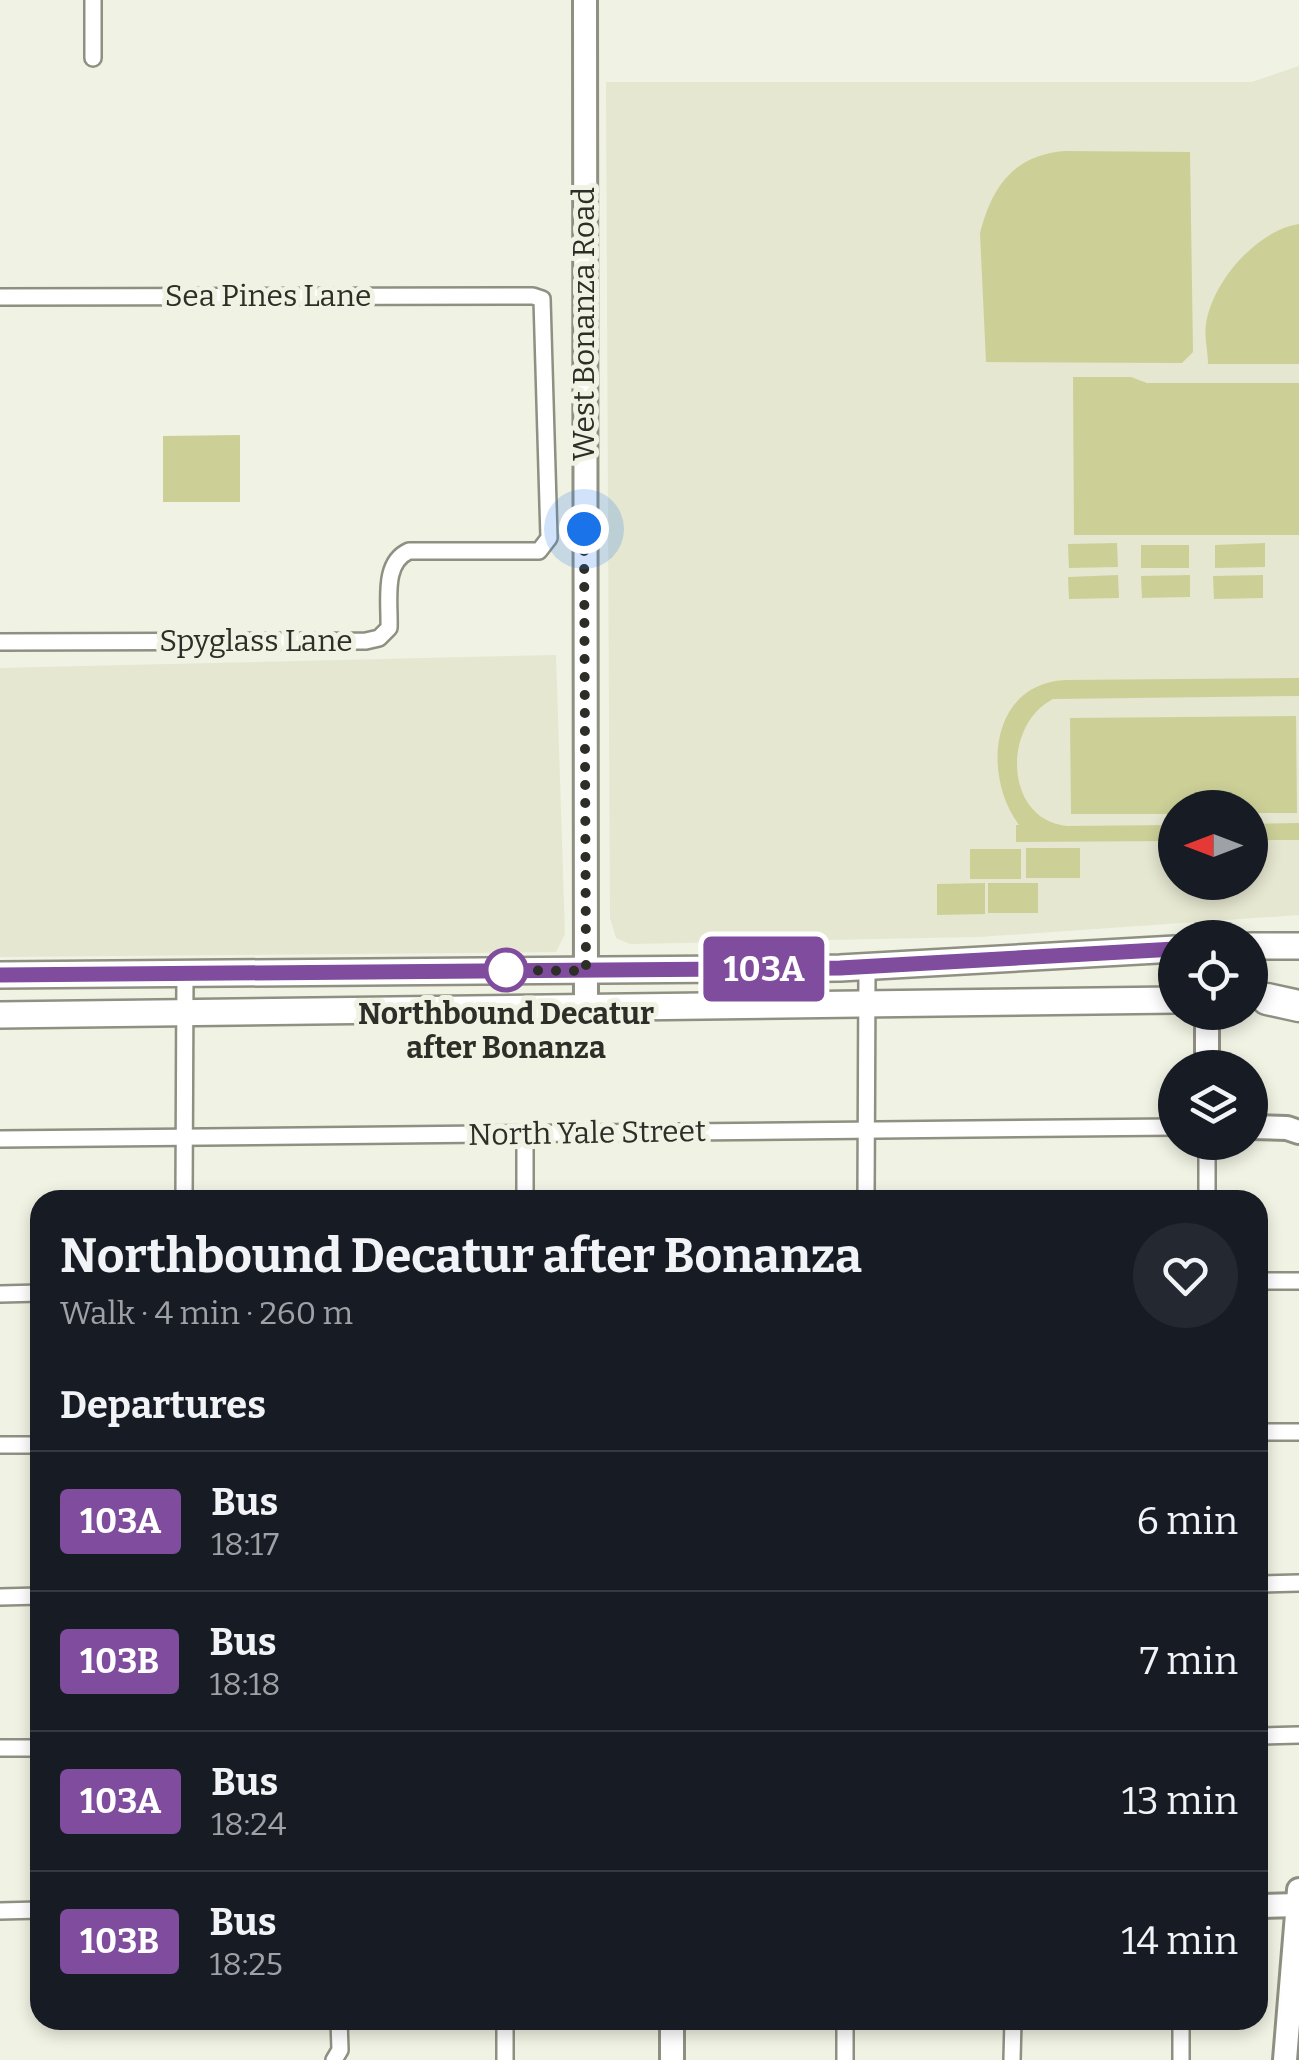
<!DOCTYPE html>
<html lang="en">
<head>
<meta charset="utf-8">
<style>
  body { margin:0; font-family:Bitter,serif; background:#242831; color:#f1f3f6; height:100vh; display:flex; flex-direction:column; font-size:38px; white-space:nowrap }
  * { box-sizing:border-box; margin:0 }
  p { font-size:32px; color:#9ea1a6 }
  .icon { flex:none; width:55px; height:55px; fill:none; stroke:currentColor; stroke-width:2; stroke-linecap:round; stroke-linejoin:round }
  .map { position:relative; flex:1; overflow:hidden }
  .sheet { position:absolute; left:30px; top:1190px; width:1238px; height:840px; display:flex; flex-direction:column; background:#171b24; border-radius:30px; box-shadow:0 5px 15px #0003 }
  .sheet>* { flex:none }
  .badge { padding:0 20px; border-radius:8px; font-size:35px; line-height:65px }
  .needle { width:65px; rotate:270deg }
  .fabs { position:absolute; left:1158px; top:790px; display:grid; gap:20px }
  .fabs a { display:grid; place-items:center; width:110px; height:110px; border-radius:50%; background:#171b24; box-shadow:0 5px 15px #0003; font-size:50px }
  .you { position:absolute; width:50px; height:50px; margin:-25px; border:8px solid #fff; border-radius:50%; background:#1a73e8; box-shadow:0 0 0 15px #1a73e833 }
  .map>.badge { position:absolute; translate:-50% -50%; box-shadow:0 0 0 5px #fff }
  h2 { padding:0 30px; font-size:38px; line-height:90px }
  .round { display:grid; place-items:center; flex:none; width:105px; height:105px; border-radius:52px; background:#242831 }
  .head { display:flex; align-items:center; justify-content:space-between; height:170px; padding:0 30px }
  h1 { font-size:48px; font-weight:700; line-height:75px }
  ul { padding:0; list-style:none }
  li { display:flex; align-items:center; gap:30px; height:140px; padding:0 30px; border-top:2px solid #363941 }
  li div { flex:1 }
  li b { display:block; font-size:38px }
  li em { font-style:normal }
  li .badge { min-width:110px; font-weight:700; text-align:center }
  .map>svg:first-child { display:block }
  .built { fill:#e5e7d0; fill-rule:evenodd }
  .green { fill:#ccd097 }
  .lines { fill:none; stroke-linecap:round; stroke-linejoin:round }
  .street-casing { stroke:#8f9082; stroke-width:20 }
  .secondary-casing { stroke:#8f9082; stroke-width:28 }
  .primary-casing { stroke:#8f9082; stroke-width:30 }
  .highway-casing { stroke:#8f9082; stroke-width:35 }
  .street { stroke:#fff; stroke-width:15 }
  .secondary { stroke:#fff; stroke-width:22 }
  .primary { stroke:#fff; stroke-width:25 }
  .highway { stroke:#fff; stroke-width:30 }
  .line-casing { stroke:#fff; stroke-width:22 }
  .line { stroke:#804c9e; stroke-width:15 }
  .walk { stroke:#2e2e28; stroke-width:10; stroke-dasharray:0 18 }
  .stop-dot { fill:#fff; stroke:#804c9e; stroke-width:5 }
  .labels { text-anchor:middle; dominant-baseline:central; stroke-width:10; stroke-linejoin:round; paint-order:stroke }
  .street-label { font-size:30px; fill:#2e2e28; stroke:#f0f2e3 }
  .stop-label { font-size:30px; font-weight:bold; fill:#2e2e28; stroke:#f0f2e3 }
</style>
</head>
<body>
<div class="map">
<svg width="1299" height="2060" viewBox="0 0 1299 2060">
  <rect width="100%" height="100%" fill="#f0f2e3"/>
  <g class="built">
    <path d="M 1299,66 L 1299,915 L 978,937 L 630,944 L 616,938 L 610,918 L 606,82 L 1252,82 ZM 1175,808 L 1250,808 L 1250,882 L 1175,882 Z"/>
    <polygon points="556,655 565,934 556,952 0,957 0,668"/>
  </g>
  <g class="green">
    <path d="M 1065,151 L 1190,152 L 1193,352 L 1182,363 L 986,362 L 980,233 C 992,186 1014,155 1065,151 Z"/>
    <path d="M 1299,224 L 1299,364 L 1208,364 C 1208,352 1204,336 1206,324 C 1212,282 1257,230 1299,224 Z"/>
    <polygon points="1073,377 1131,377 1147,383 1299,383 1299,535 1074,535"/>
    <polygon points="240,435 240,502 163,502 163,436"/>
    <polygon points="1117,543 1118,567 1069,568 1068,544"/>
    <polygon points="1265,543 1265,567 1215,568 1215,545"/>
    <rect x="1141" y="545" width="48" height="23"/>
    <polygon points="1118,575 1119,598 1069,599 1068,577"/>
    <polygon points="1190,575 1190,597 1142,598 1141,576"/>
    <polygon points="1263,575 1263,598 1214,599 1213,576"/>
    <path d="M 1299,678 L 1299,696 L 1053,699 C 1002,725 1004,820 1067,826 L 1175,825 L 1175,841 L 1016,842 L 1016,825 L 1019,825 C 982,775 990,684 1065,680 Z"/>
    <polygon points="1296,716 1297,813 1250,813 1250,808 1175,808 1175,814 1071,814 1070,718"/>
    <polygon points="1299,823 1299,840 1250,840 1250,824"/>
    <rect x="1026" y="848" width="54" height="30"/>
    <rect x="970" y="849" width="51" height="30"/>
    <polygon points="985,883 985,914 937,915 937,884"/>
    <rect x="988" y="883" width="50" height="30"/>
  </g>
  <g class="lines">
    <g class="street-casing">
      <g id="street">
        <polyline points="93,0 93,58"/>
        <path d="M 0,297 L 533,296 L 542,299 L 549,538 L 539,551 L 409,551 C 382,563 390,601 389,628 L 379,638 L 366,641 L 0,642"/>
        <polyline points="0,1139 1175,1127"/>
        <polyline points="184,1200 185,974"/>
        <polyline points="525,1200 525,1134"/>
        <polyline points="866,1200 867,968"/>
        <polyline points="1207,1200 1207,1142"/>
        <polyline points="1258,1281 1299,1281"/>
        <polyline points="0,1294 40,1293"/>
        <polyline points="1258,1432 1299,1432"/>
        <polyline points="0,1445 40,1445"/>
        <polyline points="1258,1584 1299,1583"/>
        <polyline points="0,1597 40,1596"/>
        <polyline points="1258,1736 1299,1735"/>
        <polyline points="0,1748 40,1748"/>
        <polyline points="0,1911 40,1910"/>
        <polyline points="1181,2020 1181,2060"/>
        <polyline points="334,2060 340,2050 339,2020"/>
        <polyline points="505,2060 505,2020"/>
        <polyline points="845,2060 845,2020"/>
        <polyline points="1012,2060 1013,2020"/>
      </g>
    </g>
    <g class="secondary-casing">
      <g id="secondary">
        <polyline points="585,0 586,1008"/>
        <polyline points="1207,1068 1207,1012"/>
        <polyline points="1250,1127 1287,1128 1299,1132"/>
        <polyline points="1258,1906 1298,1905"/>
        <polyline points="672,2060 672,2020"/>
        <polyline points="1285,2060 1299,1890"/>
      </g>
    </g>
    <g class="primary-casing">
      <g id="primary">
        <polyline points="1250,946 1299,946"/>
        <polyline points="0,975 840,968 1175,949"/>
        <polyline points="0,1015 1175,1000"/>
      </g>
    </g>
    <g class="highway-casing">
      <polyline id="highway" points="1267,999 1299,1006"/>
    </g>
    <use href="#street" class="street"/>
    <use href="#secondary" class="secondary"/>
    <use href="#primary" class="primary"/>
    <use href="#highway" class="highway"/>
  </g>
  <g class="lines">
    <g class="line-casing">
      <polyline id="line" points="0,975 840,968 1175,949"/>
    </g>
    <use href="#line" class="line"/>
    <polyline class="walk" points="506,970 495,970 586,971 584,529"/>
  </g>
  <circle class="stop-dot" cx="506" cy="970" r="20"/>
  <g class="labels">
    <g class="street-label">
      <text x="268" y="296">Sea Pines Lane</text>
      <text transform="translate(584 324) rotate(-90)">West Bonanza Road</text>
      <text x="256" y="641">Spyglass Lane</text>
      <text transform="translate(587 1133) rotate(-1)">North Yale Street</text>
    </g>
    <g class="stop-label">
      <text x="506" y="1014">Northbound Decatur<tspan x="506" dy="34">after Bonanza</tspan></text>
    </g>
  </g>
</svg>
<div class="fabs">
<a><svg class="needle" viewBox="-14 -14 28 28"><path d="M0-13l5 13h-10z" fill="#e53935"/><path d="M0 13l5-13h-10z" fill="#9ea1a6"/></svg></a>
<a><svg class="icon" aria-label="locate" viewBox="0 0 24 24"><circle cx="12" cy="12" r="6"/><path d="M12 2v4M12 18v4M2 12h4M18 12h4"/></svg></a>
<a><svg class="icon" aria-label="layers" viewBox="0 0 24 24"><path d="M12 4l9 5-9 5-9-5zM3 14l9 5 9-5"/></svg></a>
</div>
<div class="you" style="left:584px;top:529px"></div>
<b class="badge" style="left:764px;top:969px;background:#804c9e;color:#fff">103A</b>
<section class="sheet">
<div class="head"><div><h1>Northbound Decatur after Bonanza</h1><p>Walk · 4 min · 260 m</p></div><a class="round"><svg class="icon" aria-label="heart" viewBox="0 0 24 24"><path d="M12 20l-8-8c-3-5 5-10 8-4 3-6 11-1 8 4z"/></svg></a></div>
<h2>Departures</h2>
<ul>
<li><span class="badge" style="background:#804c9e;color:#fff">103A</span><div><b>Bus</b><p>18:17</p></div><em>6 min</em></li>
<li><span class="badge" style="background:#804c9e;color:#fff">103B</span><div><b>Bus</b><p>18:18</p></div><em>7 min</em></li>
<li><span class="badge" style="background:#804c9e;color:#fff">103A</span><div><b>Bus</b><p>18:24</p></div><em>13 min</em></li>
<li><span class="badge" style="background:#804c9e;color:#fff">103B</span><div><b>Bus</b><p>18:25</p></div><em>14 min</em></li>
</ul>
</section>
</div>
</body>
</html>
